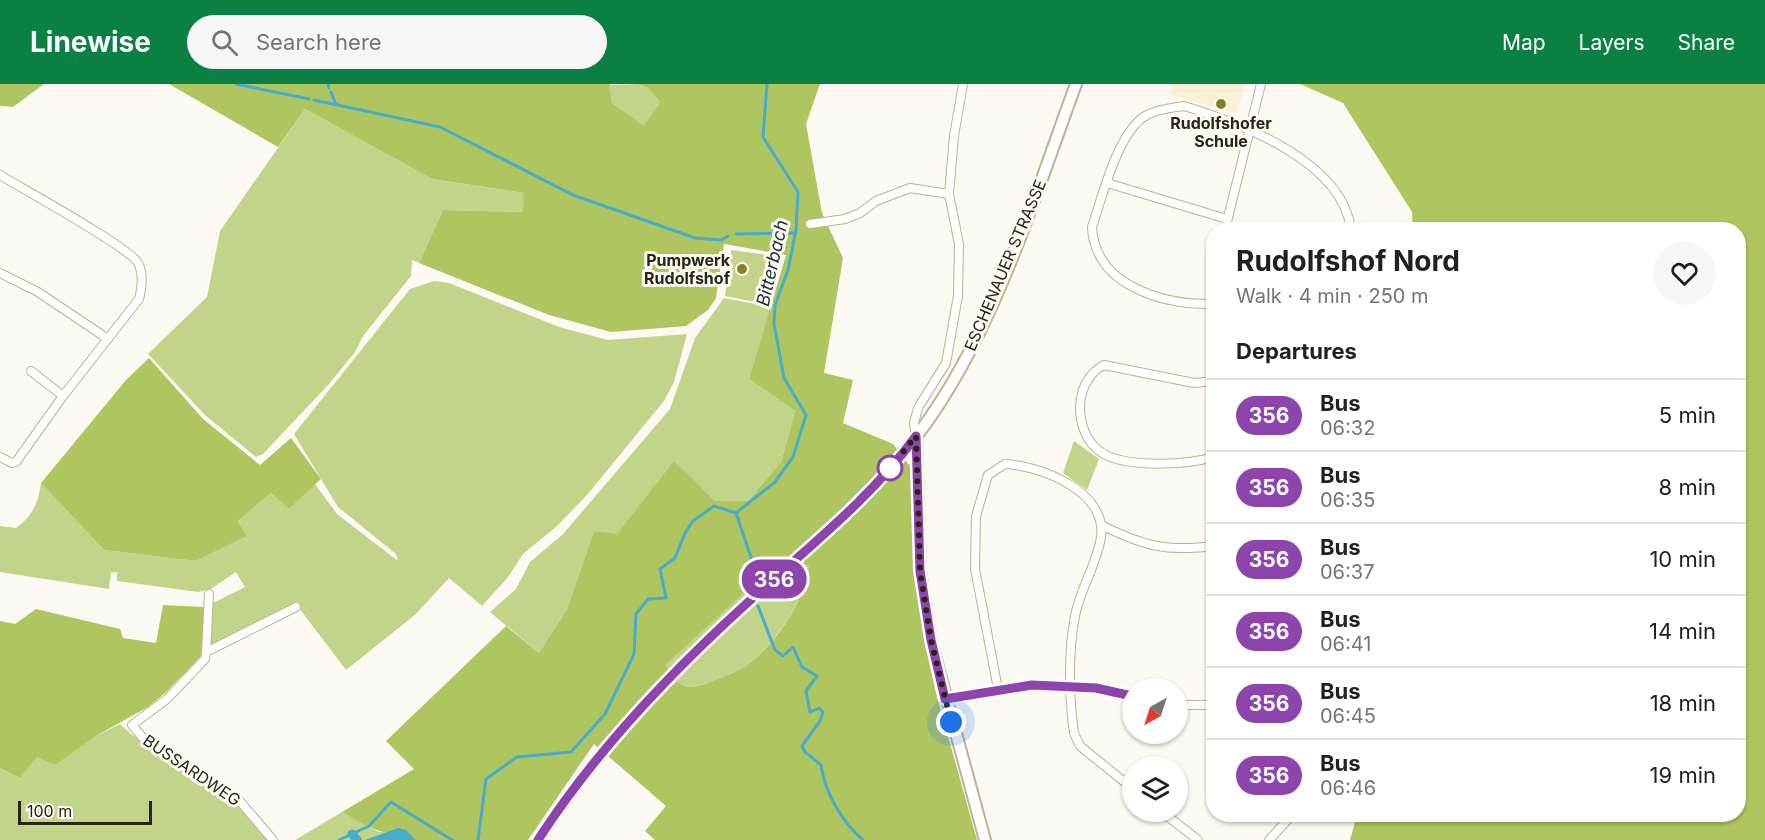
<!DOCTYPE html>
<html lang="en">
<head>
<meta charset="utf-8">
<style>
  body { margin:0; font-family:Inter,sans-serif; background:#f6f6f6; color:#202124; height:100vh; display:flex; flex-direction:column; font-size:22px; white-space:nowrap }
  * { box-sizing:border-box; margin:0 }
  p { font-size:20px; color:#757577 }
  .icon { flex:none; width:33px; height:33px; fill:none; stroke:currentColor; stroke-width:2; stroke-linecap:round; stroke-linejoin:round }
  .map { position:relative; flex:1; overflow:hidden }
  .drawer { position:absolute; left:1206px; top:138px; width:540px; height:600px; display:flex; flex-direction:column; background:#fff; border-radius:24px; box-shadow:0 2px 4px #0004 }
  .drawer>* { flex:none }
  .badge { padding:0 12px; border-radius:20px; font-size:21px; line-height:39px }
  .needle { width:39px; rotate:219deg }
  .fabs { position:absolute; left:1122px; top:594px; display:grid; gap:12px }
  .fabs a { display:grid; place-items:center; width:66px; height:66px; border-radius:50%; background:#fff; box-shadow:0 2px 4px #0004; font-size:30px }
  .scale { position:absolute; left:18px; bottom:15px; width:134px; box-sizing:border-box; padding-left:6px; border:3px solid #2a2317; border-top:0; font-size:16px; line-height:21px; white-space:nowrap; color:#2a2317; -webkit-text-stroke:4px #fcf9f2; paint-order:stroke }
  .you { position:absolute; width:30px; height:30px; margin:-15px; border:4px solid #fff; border-radius:50%; background:#1a73e8; box-shadow:0 0 0 9px #1a73e833 }
  .map>.badge { position:absolute; translate:-50% -50%; box-shadow:0 0 0 3px #fff }
  h2 { padding:0 30px; font-size:22px; line-height:54px }
  .round { display:grid; place-items:center; flex:none; width:63px; height:63px; border-radius:32px; background:#f6f6f6 }
  .summary { display:flex; align-items:center; justify-content:space-between; height:102px; padding:0 30px }
  h1 { font-size:28px; font-weight:700; line-height:45px }
  ul { padding:0; list-style:none }
  li { display:flex; align-items:center; gap:18px; height:72px; padding:0 30px; border-top:2px solid #e0e0e0 }
  li div { flex:1 }
  li b { display:block; font-size:22px }
  li em { font-style:normal }
  li .badge { min-width:66px; font-weight:700; text-align:center }
  header { display:flex; align-items:center; gap:36px; box-sizing:border-box; height:84px; padding:0 30px; background:#0b8043; color:#fff }
  header strong { font-size:28px }
  nav { display:flex; gap:33px; margin-inline-start:auto; font-size:21px }
  .search { width:420px; height:54px; background:#f6f6f6; display:flex; align-items:center; gap:15px; box-sizing:border-box; padding:0 21px; border-radius:33px; color:#757577; font-size:22px }
  .map>svg:first-child { display:block }
  .built { fill:#fcefd8 }
  .green { fill:#c2d48a }
  .forest { fill:#afc560; fill-rule:evenodd }
  .water { fill:#46adcc }
  .lines { fill:none; stroke-linecap:round; stroke-linejoin:round }
  .stream { stroke:#46adcc; stroke-width:3 }
  .canal { stroke:#46adcc; stroke-width:9 }
  .street-casing { stroke:#c2b192; stroke-width:10 }
  .secondary-casing { stroke:#c2b192; stroke-width:14 }
  .street { stroke:#fff; stroke-width:8 }
  .secondary { stroke:#fff; stroke-width:10 }
  .line-casing { stroke:#fff; stroke-width:14 }
  .line { stroke:#8e44ad; stroke-width:9 }
  .walk { stroke:#2a2317; stroke-width:6; stroke-dasharray:0 10.8 }
  .poi-dot { fill:#868027; stroke:#fcf9f2; stroke-width:2 }
  .stop-dot { fill:#fff; stroke:#8e44ad; stroke-width:3 }
  .labels { text-anchor:middle; dominant-baseline:central; stroke-width:6; stroke-linejoin:round; paint-order:stroke }
  .poi-label { font-size:16px; font-weight:bold; fill:#2a2317; stroke:#fcf9f2 }
  .street-label { font-size:16px; fill:#2a2317; stroke:#fcf9f2 }
  .water-label { font-size:18px; font-style:italic; fill:#1c333b; stroke:#fcf9f2 }
</style>
</head>
<body>
<header>
<strong>Linewise</strong>
<div class="search"><svg class="icon" aria-label="search" viewBox="0 0 24 24"><circle cx="10" cy="10" r="6"/><path d="M15 15l6 6"/></svg>Search here</div>
<nav><a>Map</a><a>Layers</a><a>Share</a></nav>
</header>
<div class="map">
<svg width="1765" height="756" viewBox="0 0 1765 756">
  <rect width="100%" height="100%" fill="#fcf9f2"/>
  <polygon class="built" points="1173,0 1245,0 1236,30 1169,10"/>
  <g class="green">
    <polygon points="636,0 648,4 660,18 644,43 612,19 608,1"/>
    <polygon points="305,25 432,95 524,109 524,128 443,126 419,179 412,176 411,192 363,252 355,268 329,300 263,370 256,373 205,331 148,270 207,213 220,147"/>
    <polygon points="731,166 782,173 770,221 725,212"/>
    <path d="M 434,197 L 449,199 L 559,243 L 608,256 L 687,250 L 674,298 L 664,317 L 587,411 L 557,442 L 523,470 L 508,493 L 482,522 L 449,494 L 416,530 L 346,586 L 299,524 L 292,520 L 209,562 L 211,520 L 245,503 L 236,488 L 209,506 L 198,508 L 117,497 L 117,488 L 111,489 L 109,505 L 0,488 L 0,442 L 16,444 C 33,431 38,420 41,399 L 104,466 L 196,477 L 247,452 L 238,437 L 271,409 L 289,425 L 315,400 L 337,430 L 398,477 L 396,470 L 338,423 L 294,350 L 410,205 Z"/>
    <polygon points="724,214 771,223 749,295 795,327 781,378 748,417 715,417 674,378 617,451 594,447 567,525 539,569 490,528 516,505 530,478 563,450 670,325 695,254"/>
    <polygon points="1074,357 1099,375 1087,406 1063,389"/>
    <path d="M 795,472 L 809,483 C 803,519 778,555 750,579 C 740,587 724,592 713,597 C 687,607 678,605 664,581 L 769,486 L 785,473 Z"/>
    <polygon points="120,640 131,650 236,717 271,756 0,756 0,684 20,694 37,673 94,653"/>
    <polygon points="342,728 379,748 398,744 416,756 295,756"/>
  </g>
  <g class="forest">
    <polygon points="0,0 44,0 13,23 0,22"/>
    <path d="M 169,0 L 612,0 L 609,1 L 612,19 L 644,42 L 660,18 L 648,4 L 636,0 L 820,0 L 806,40 L 822,129 L 843,174 L 824,289 L 853,296 L 843,339 L 893,360 L 913,386 L 915,494 L 923,548 L 936,609 L 977,756 L 655,756 L 645,747 L 666,722 L 594,660 L 528,756 L 416,756 C 397,737 394,753 377,746 C 365,742 353,734 342,728 L 414,685 L 386,657 L 506,542 L 539,569 L 567,525 L 594,447 L 617,450 L 674,377 L 715,417 L 748,417 L 781,378 L 795,327 L 749,295 L 786,171 L 724,160 L 716,214 L 708,226 L 686,242 L 611,248 L 549,231 L 419,179 L 443,126 L 523,128 L 524,109 L 432,95 L 305,25 L 278,63 ZM 795,472 L 809,483 C 803,519 778,556 750,579 C 740,587 724,592 713,597 C 687,607 678,605 665,581 L 769,486 L 785,473 Z"/>
    <polygon points="1300,0 1765,0 1765,756 1350,756 1357,731 1738,730 1738,146 1413,145 1412,128 1343,19"/>
    <polygon points="149,274 203,335 260,381 291,354 321,395 289,425 271,409 238,437 247,452 196,477 104,466 41,399 126,296"/>
    <polygon points="163,521 204,523 205,560 203,570 165,609 148,623 94,653 55,681 37,673 20,694 0,684 0,537 15,540 36,525 120,545 123,554 156,559"/>
  </g>
  <polygon class="water" points="398,744 406,746 416,756 365,756"/>
  <g class="lines">
    <g class="stream">
      <polyline points="236,0 309,15"/>
      <polyline points="328,0 329,4"/>
      <polyline points="331,8 336,21"/>
      <polyline points="314,16 440,43 573,111 695,154 721,156 728,152"/>
      <polyline points="736,150 796,149"/>
      <polyline points="736,429 775,398 793,373 806,331 784,294 774,240 775,221 788,186 796,146 798,108 763,53 767,0"/>
      <polyline points="736,429 759,497"/>
      <path d="M 758,522 L 775,566 L 783,572 L 793,563 L 802,583 L 817,592 L 806,607 L 810,628 L 819,624 L 823,628 L 820,637 L 802,662 L 805,668 L 821,681 C 825,709 842,738 863,756"/>
      <polyline points="339,756 369,742 391,718 452,756"/>
      <polyline points="478,756 486,695 517,673 571,668 605,630 634,570 636,530 648,515 666,514 660,485 675,474 685,449 693,437 714,422 736,429"/>
    </g>
    <polyline class="canal" points="352,750 357,756"/>
    <g class="street-casing">
      <g id="street">
        <path d="M 0,91 C 21,104 131,164 138,179 C 144,190 142,203 139,215 L 63,312 L 16,378 L 12,379 L 0,373"/>
        <polyline points="1107,99 1227,135"/>
        <polyline points="810,140 845,135 860,129 876,117 910,104 949,110"/>
        <polyline points="1225,146 1261,0"/>
        <polyline points="0,189 38,208 108,255"/>
        <path d="M 1214,220 C 1163,221 1095,202 1092,143 C 1102,114 1118,46 1147,31 C 1158,25 1171,24 1184,22 C 1240,39 1343,77 1351,146"/>
        <polyline points="31,287 63,312"/>
        <path d="M 1214,297 L 1194,299 L 1104,281 C 1070,298 1073,357 1108,372 C 1134,383 1186,381 1214,373"/>
        <polyline points="916,352 914,339 918,324 946,279 958,212 959,160 949,110 954,52 963,0"/>
        <path d="M 1101,441 C 1144,462 1165,468 1214,462"/>
        <polyline points="206,568 209,510"/>
        <path d="M 998,605 L 975,485 L 976,432 L 988,391 L 1005,380 C 1041,382 1107,407 1101,453 C 1097,480 1080,505 1075,532 C 1069,564 1069,601 1072,633 L 1074,649 L 1080,662 L 1132,704"/>
        <polyline points="945,615 1032,601 1096,604 1132,612"/>
        <polyline points="1178,621 1214,621"/>
        <polyline points="1162,728 1198,756"/>
        <polyline points="273,756 238,715 143,654 132,641 167,615 205,575 206,568 296,523"/>
        <polyline points="1269,756 1293,730"/>
      </g>
    </g>
    <g class="secondary-casing">
      <g id="secondary">
        <polyline points="916,352 920,487 931,557 985,756"/>
        <path d="M 538,756 C 594,669 668,592 744,522 C 800,470 859,423 907,364 C 989,265 1032,119 1076,0"/>
      </g>
    </g>
    <use href="#street" class="street"/>
    <use href="#secondary" class="secondary"/>
  </g>
  <g class="lines">
    <g class="line-casing">
      <path id="line" d="M 538,756 C 594,669 668,591 745,521 C 803,467 869,417 916,352 L 920,487 L 931,556 L 945,615 L 1032,601 L 1096,604 L 1132,612"/>
    </g>
    <use href="#line" class="line"/>
    <polyline class="walk" points="890,384 916,352 920,487 931,556 951,638"/>
  </g>
  <g class="poi-dot">
    <circle cx="1221" cy="20" r="6"/>
    <circle cx="742" cy="185" r="6"/>
  </g>
  <circle class="stop-dot" cx="890" cy="384" r="12"/>
  <g class="labels">
    <g class="poi-label">
      <text x="1221" y="39">Rudolfshofer<tspan x="1221" dy="18">Schule</tspan></text>
      <text x="730" y="176" text-anchor="end">Pumpwerk<tspan x="730" dy="18">Rudolfshof</tspan></text>
    </g>
    <g class="street-label">
      <text transform="translate(1005 181) rotate(-67)">ESCHENAUER STRASSE</text>
      <text transform="translate(192 686) rotate(34)">BUSSARDWEG</text>
    </g>
    <g class="water-label">
      <text transform="translate(772 179) rotate(-77)">Bitterbach</text>
    </g>
  </g>
</svg>
<div class="fabs">
<a><svg class="needle" viewBox="-14 -14 28 28"><path d="M0-13l5 13h-10z" fill="#e53935"/><path d="M0 13l5-13h-10z" fill="#757577"/></svg></a>
<a><svg class="icon" aria-label="layers" viewBox="0 0 24 24"><path d="M12 4l9 5-9 5-9-5zM3 14l9 5 9-5"/></svg></a>
</div>
<div class="scale">100 m</div>
<div class="you" style="left:951px;top:638px"></div>
<b class="badge" style="left:774px;top:495px;background:#8e44ad;color:#fff">356</b>
<section class="drawer">
<div class="summary"><div><h1>Rudolfshof Nord</h1><p>Walk · 4 min · 250 m</p></div><a class="round"><svg class="icon" aria-label="heart" viewBox="0 0 24 24"><path d="M12 20l-8-8c-3-5 5-10 8-4 3-6 11-1 8 4z"/></svg></a></div>
<h2>Departures</h2>
<ul>
<li><span class="badge" style="background:#8e44ad;color:#fff">356</span><div><b>Bus</b><p>06:32</p></div><em>5 min</em></li>
<li><span class="badge" style="background:#8e44ad;color:#fff">356</span><div><b>Bus</b><p>06:35</p></div><em>8 min</em></li>
<li><span class="badge" style="background:#8e44ad;color:#fff">356</span><div><b>Bus</b><p>06:37</p></div><em>10 min</em></li>
<li><span class="badge" style="background:#8e44ad;color:#fff">356</span><div><b>Bus</b><p>06:41</p></div><em>14 min</em></li>
<li><span class="badge" style="background:#8e44ad;color:#fff">356</span><div><b>Bus</b><p>06:45</p></div><em>18 min</em></li>
<li><span class="badge" style="background:#8e44ad;color:#fff">356</span><div><b>Bus</b><p>06:46</p></div><em>19 min</em></li>
</ul>
</section>
</div>
</body>
</html>
